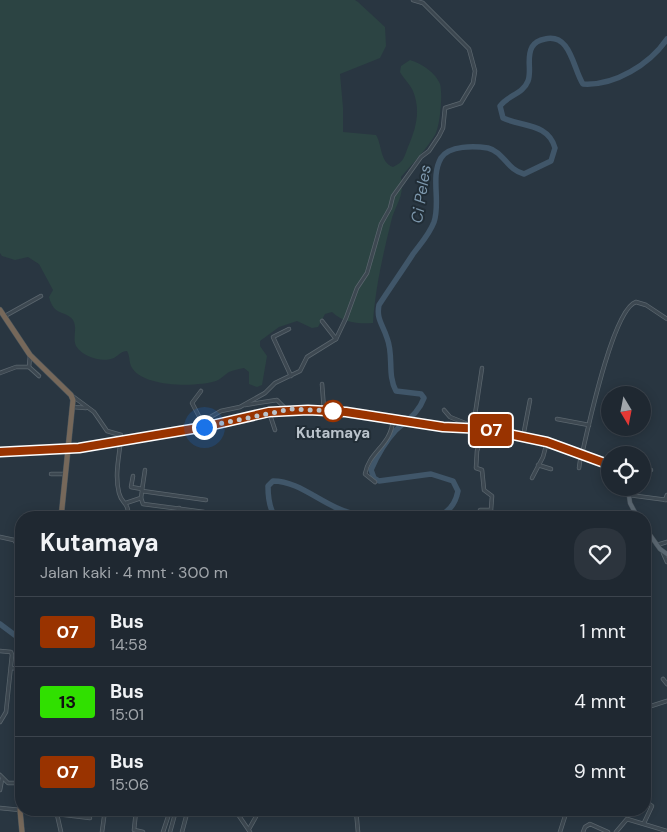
<!DOCTYPE html>
<html lang="id">
<head>
<meta charset="utf-8">
<style>
  body { margin:0; font-family:"DM Sans",sans-serif; background:#2c343d; color:#f1f3f6; height:100vh; display:flex; flex-direction:column; font-size:19px; white-space:nowrap }
  * { box-sizing:border-box; margin:0 }
  p { font-size:16px; color:#a1a6ab }
  .icon { flex:none; width:28px; height:28px; fill:none; stroke:currentColor; stroke-width:2; stroke-linecap:round; stroke-linejoin:round }
  .map { position:relative; flex:1; overflow:hidden }
  .details { position:absolute; left:15px; top:511px; width:636px; height:305px; display:flex; flex-direction:column; background:#1f2831; border-radius:20px; box-shadow:0 2px 12px #0003,0 0 0 1px #3c444d }
  .details>* { flex:none }
  .badge { padding:0 10px; border-radius:4px; font-size:18px; line-height:32px }
  .needle { width:32px; rotate:170deg }
  .controls { position:absolute; left:601px; top:386px; display:grid; gap:10px }
  .controls a { display:grid; place-items:center; width:50px; height:50px; border-radius:50%; background:#1f2831; box-shadow:0 2px 12px #0003,0 0 0 1px #3c444d; font-size:25px }
  .you { position:absolute; width:25px; height:25px; margin:-12px; border:4px solid #fff; border-radius:50%; background:#1a73e8; box-shadow:0 0 0 8px #1a73e833 }
  .map>.badge { position:absolute; translate:-50% -50%; box-shadow:0 0 0 2px #fff }
  .round { display:grid; place-items:center; flex:none; width:52px; height:52px; border-radius:20px; background:#2c343d }
  .summary { display:flex; align-items:center; justify-content:space-between; height:85px; padding:0 25px }
  h1 { font-size:24px; font-weight:700; line-height:38px }
  ul { padding:0; list-style:none }
  li { display:flex; align-items:center; gap:15px; height:70px; padding:0 25px; border-top:1px solid #3c444d }
  li div { flex:1 }
  li b { display:block; font-size:19px }
  li em { font-style:normal }
  li .badge { min-width:55px; font-weight:700; text-align:center }
  .map>svg:first-child { display:block }
  .green { fill:#2c4443 }
  .lines { fill:none; stroke-linecap:round; stroke-linejoin:round }
  .river { stroke:#405669; stroke-width:5.5 }
  .minor-casing { stroke:#5b666e; stroke-width:4.5 }
  .major-casing { stroke:#46515a; stroke-width:5 }
  .highway-casing { stroke:#47535b; stroke-width:6 }
  .minor { stroke:#3d4851; stroke-width:3 }
  .major { stroke:#5b6771; stroke-width:4 }
  .highway { stroke:#76685a; stroke-width:5 }
  .line-casing { stroke:#fff; stroke-width:11 }
  .line { stroke:#930; stroke-width:8 }
  .walk { stroke:#bac3cb; stroke-width:5; stroke-dasharray:0 9 }
  .stop-dot { fill:#fff; stroke:#930; stroke-width:2.5 }
  .labels { text-anchor:middle; dominant-baseline:central; stroke-width:4; stroke-linejoin:round; paint-order:stroke }
  .stop-label { font-size:15px; font-weight:bold; fill:#bac3cb; stroke:#212d36 }
  .water-label { font-size:16px; font-style:italic; fill:#7c96ab; stroke:#212d36 }
</style>
</head>
<body>
<div class="map">
<svg width="667" height="832" viewBox="0 0 667 832">
  <rect width="100%" height="100%" fill="#293641"/>
  <path class="green" d="M 0,0 L 355,0 L 358,2 L 385,27 L 386,46 L 380,58 L 340,74 L 343,108 L 343,132 L 376,135 C 382,144 380,163 393,167 C 404,162 404,157 408,147 C 416,128 421,111 413,91 C 410,84 403,78 400,72 L 401,66 L 410,60 C 421,63 436,73 440,84 C 443,94 440,126 435,135 C 426,150 412,164 401,177 C 405,198 395,204 391,222 C 383,254 375,290 373,323 C 359,324 343,323 332,312 L 325,314 L 318,327 L 312,328 L 297,321 L 279,327 L 260,341 L 260,346 L 267,356 L 262,385 L 257,387 L 249,384 L 249,372 L 244,368 C 239,369 233,370 229,372 C 224,375 221,379 216,381 C 197,387 141,388 131,366 C 129,361 130,356 127,351 C 121,351 119,355 114,358 C 102,363 83,357 76,346 C 72,337 78,329 73,320 C 66,310 54,317 49,297 L 53,290 L 39,264 L 28,257 L 15,260 L 2,256 L 0,253 Z"/>
  <g class="lines">
    <g class="river">
      <path d="M 276,518 C 269,509 268,497 268,486 L 273,481 C 296,481 316,499 337,508 C 355,517 376,515 395,518"/>
      <path d="M 432,518 C 447,515 455,506 458,491 L 453,481 L 431,474 L 379,481 L 374,478 L 371,470 C 377,456 385,442 396,430 C 408,419 418,414 424,398 L 421,394 L 396,391 C 387,375 394,355 387,338 C 383,325 376,319 379,305 C 390,288 402,271 413,254 C 421,243 429,235 434,222 C 441,202 430,177 441,158 C 449,145 475,146 488,148 C 504,152 507,170 524,174 L 551,161 L 555,148 C 548,123 522,127 503,118 L 500,106 C 508,95 523,94 528,81 C 532,70 526,58 532,47 C 535,42 539,40 545,39 C 571,33 573,69 583,84 C 615,86 650,64 667,39"/>
      <polyline points="0,624 16,636 21,637"/>
    </g>
    <g class="minor-casing">
      <g id="minor">
        <polyline points="5,316 41,296"/>
        <polyline points="322,321 336,339"/>
        <polyline points="289,329 273,337 291,376"/>
        <polyline points="29,367 39,376"/>
        <polyline points="0,373 16,367 29,367 30,355"/>
        <polyline points="322,384 324,410"/>
        <polyline points="201,391 192,403 202,422"/>
        <path d="M 71,395 L 94,412 L 107,431 L 121,435 C 120,455 114,473 119,493 C 122,505 128,500 129,518"/>
        <polyline points="245,405 277,400 287,410"/>
        <polyline points="73,407 86,408"/>
        <polyline points="444,410 450,417 465,423 468,428"/>
        <polyline points="269,412 275,430"/>
        <polyline points="557,419 589,425"/>
        <polyline points="473,428 482,368"/>
        <polyline points="189,429 221,411 240,407 265,393 275,383 300,371 307,357 336,339 346,318 357,288 367,273 381,224 390,208 393,196 421,157 429,151 439,136 443,128 445,108 461,103 473,83 475,71 469,49 423,3 413,0"/>
        <polyline points="499,432 504,445"/>
        <polyline points="523,437 530,400"/>
        <path d="M 582,454 C 588,428 613,309 636,302 L 646,305 L 667,319"/>
        <polyline points="538,465 551,469"/>
        <polyline points="579,468 581,454"/>
        <polyline points="642,469 651,470"/>
        <polyline points="51,474 65,474"/>
        <polyline points="133,476 131,487 142,489"/>
        <polyline points="532,478 543,457 547,442"/>
        <path d="M 375,482 L 365,474 C 369,451 391,446 393,420"/>
        <polyline points="142,490 145,470"/>
        <polyline points="629,495 667,500"/>
        <polyline points="141,498 142,491 206,500"/>
        <polyline points="665,500 667,495"/>
        <polyline points="126,503 141,498 143,504 204,512"/>
        <polyline points="178,518 179,508"/>
        <polyline points="478,518 480,510 491,510 492,496 484,490 482,470 476,468 477,451 484,429"/>
        <polyline points="624,518 635,513"/>
        <polyline points="0,537 14,540 21,549"/>
        <polyline points="657,545 667,542"/>
        <polyline points="663,553 667,562"/>
        <polyline points="0,651 11,652 12,655 6,712 0,722"/>
        <polyline points="11,668 21,669"/>
        <polyline points="663,679 667,684"/>
        <polyline points="645,708 667,701"/>
        <polyline points="0,775 8,783 21,783"/>
        <polyline points="0,790 2,779"/>
        <polyline points="0,808 20,810"/>
        <polyline points="56,810 61,832"/>
        <polyline points="235,810 250,832"/>
        <polyline points="356,810 358,832"/>
        <polyline points="136,811 134,830 143,832"/>
        <polyline points="57,814 90,818"/>
        <polyline points="576,814 577,810"/>
        <polyline points="644,823 652,806 645,801"/>
        <polyline points="249,829 258,813 266,812"/>
        <polyline points="102,832 105,810"/>
        <polyline points="163,832 169,814 168,810"/>
        <polyline points="170,832 175,814"/>
        <polyline points="182,832 186,817"/>
        <polyline points="560,832 567,810"/>
        <polyline points="583,832 585,827 590,824 608,832"/>
        <polyline points="616,832 627,819 667,831"/>
      </g>
    </g>
    <g class="major-casing">
      <g id="major">
        <polyline points="0,452 79,449 204,427 269,412 309,410 346,412 443,427 488,429 547,442 610,465"/>
        <polyline points="628,488 630,503 638,518"/>
        <polyline points="645,528 660,549 667,554"/>
      </g>
    </g>
    <g class="highway-casing">
      <g id="highway">
        <polyline points="0,310 30,355 71,395 73,400 61,518"/>
        <polyline points="21,791 20,810 22,832"/>
      </g>
    </g>
    <use href="#minor" class="minor"/>
    <use href="#major" class="major"/>
    <use href="#highway" class="highway"/>
  </g>
  <g class="lines">
    <g class="line-casing">
      <polyline id="line" points="0,452 79,448 204,427 269,412 308,410 346,412 443,427 484,429 547,442 610,465"/>
    </g>
    <use href="#line" class="line"/>
    <polyline class="walk" points="204,427 291,409 333,411"/>
  </g>
  <circle class="stop-dot" cx="333" cy="411" r="10"/>
  <g class="labels">
    <g class="stop-label">
      <text x="333" y="433">Kutamaya</text>
    </g>
    <g class="water-label">
      <text transform="translate(421 194) rotate(-81)">Ci Peles</text>
    </g>
  </g>
</svg>
<div class="controls">
<a><svg class="needle" viewBox="-14 -14 28 28"><path d="M0-13l5 13h-10z" fill="#e53935"/><path d="M0 13l5-13h-10z" fill="#a1a6ab"/></svg></a>
<a><svg class="icon" aria-label="locate" viewBox="0 0 24 24"><circle cx="12" cy="12" r="6"/><path d="M12 2v4M12 18v4M2 12h4M18 12h4"/></svg></a>
</div>
<div class="you" style="left:204px;top:427px"></div>
<b class="badge" style="left:491px;top:430px;background:#930;color:#fff">07</b>
<section class="details">
<div class="summary"><div><h1>Kutamaya</h1><p>Jalan kaki · 4 mnt · 300 m</p></div><a class="round"><svg class="icon" aria-label="heart" viewBox="0 0 24 24"><path d="M12 20l-8-8c-3-5 5-10 8-4 3-6 11-1 8 4z"/></svg></a></div>
<ul>
<li><span class="badge" style="background:#930;color:#fff">07</span><div><b>Bus</b><p>14:58</p></div><em>1 mnt</em></li>
<li><span class="badge" style="background:#30e000;color:#111">13</span><div><b>Bus</b><p>15:01</p></div><em>4 mnt</em></li>
<li><span class="badge" style="background:#930;color:#fff">07</span><div><b>Bus</b><p>15:06</p></div><em>9 mnt</em></li>
</ul>
</section>
</div>
</body>
</html>
